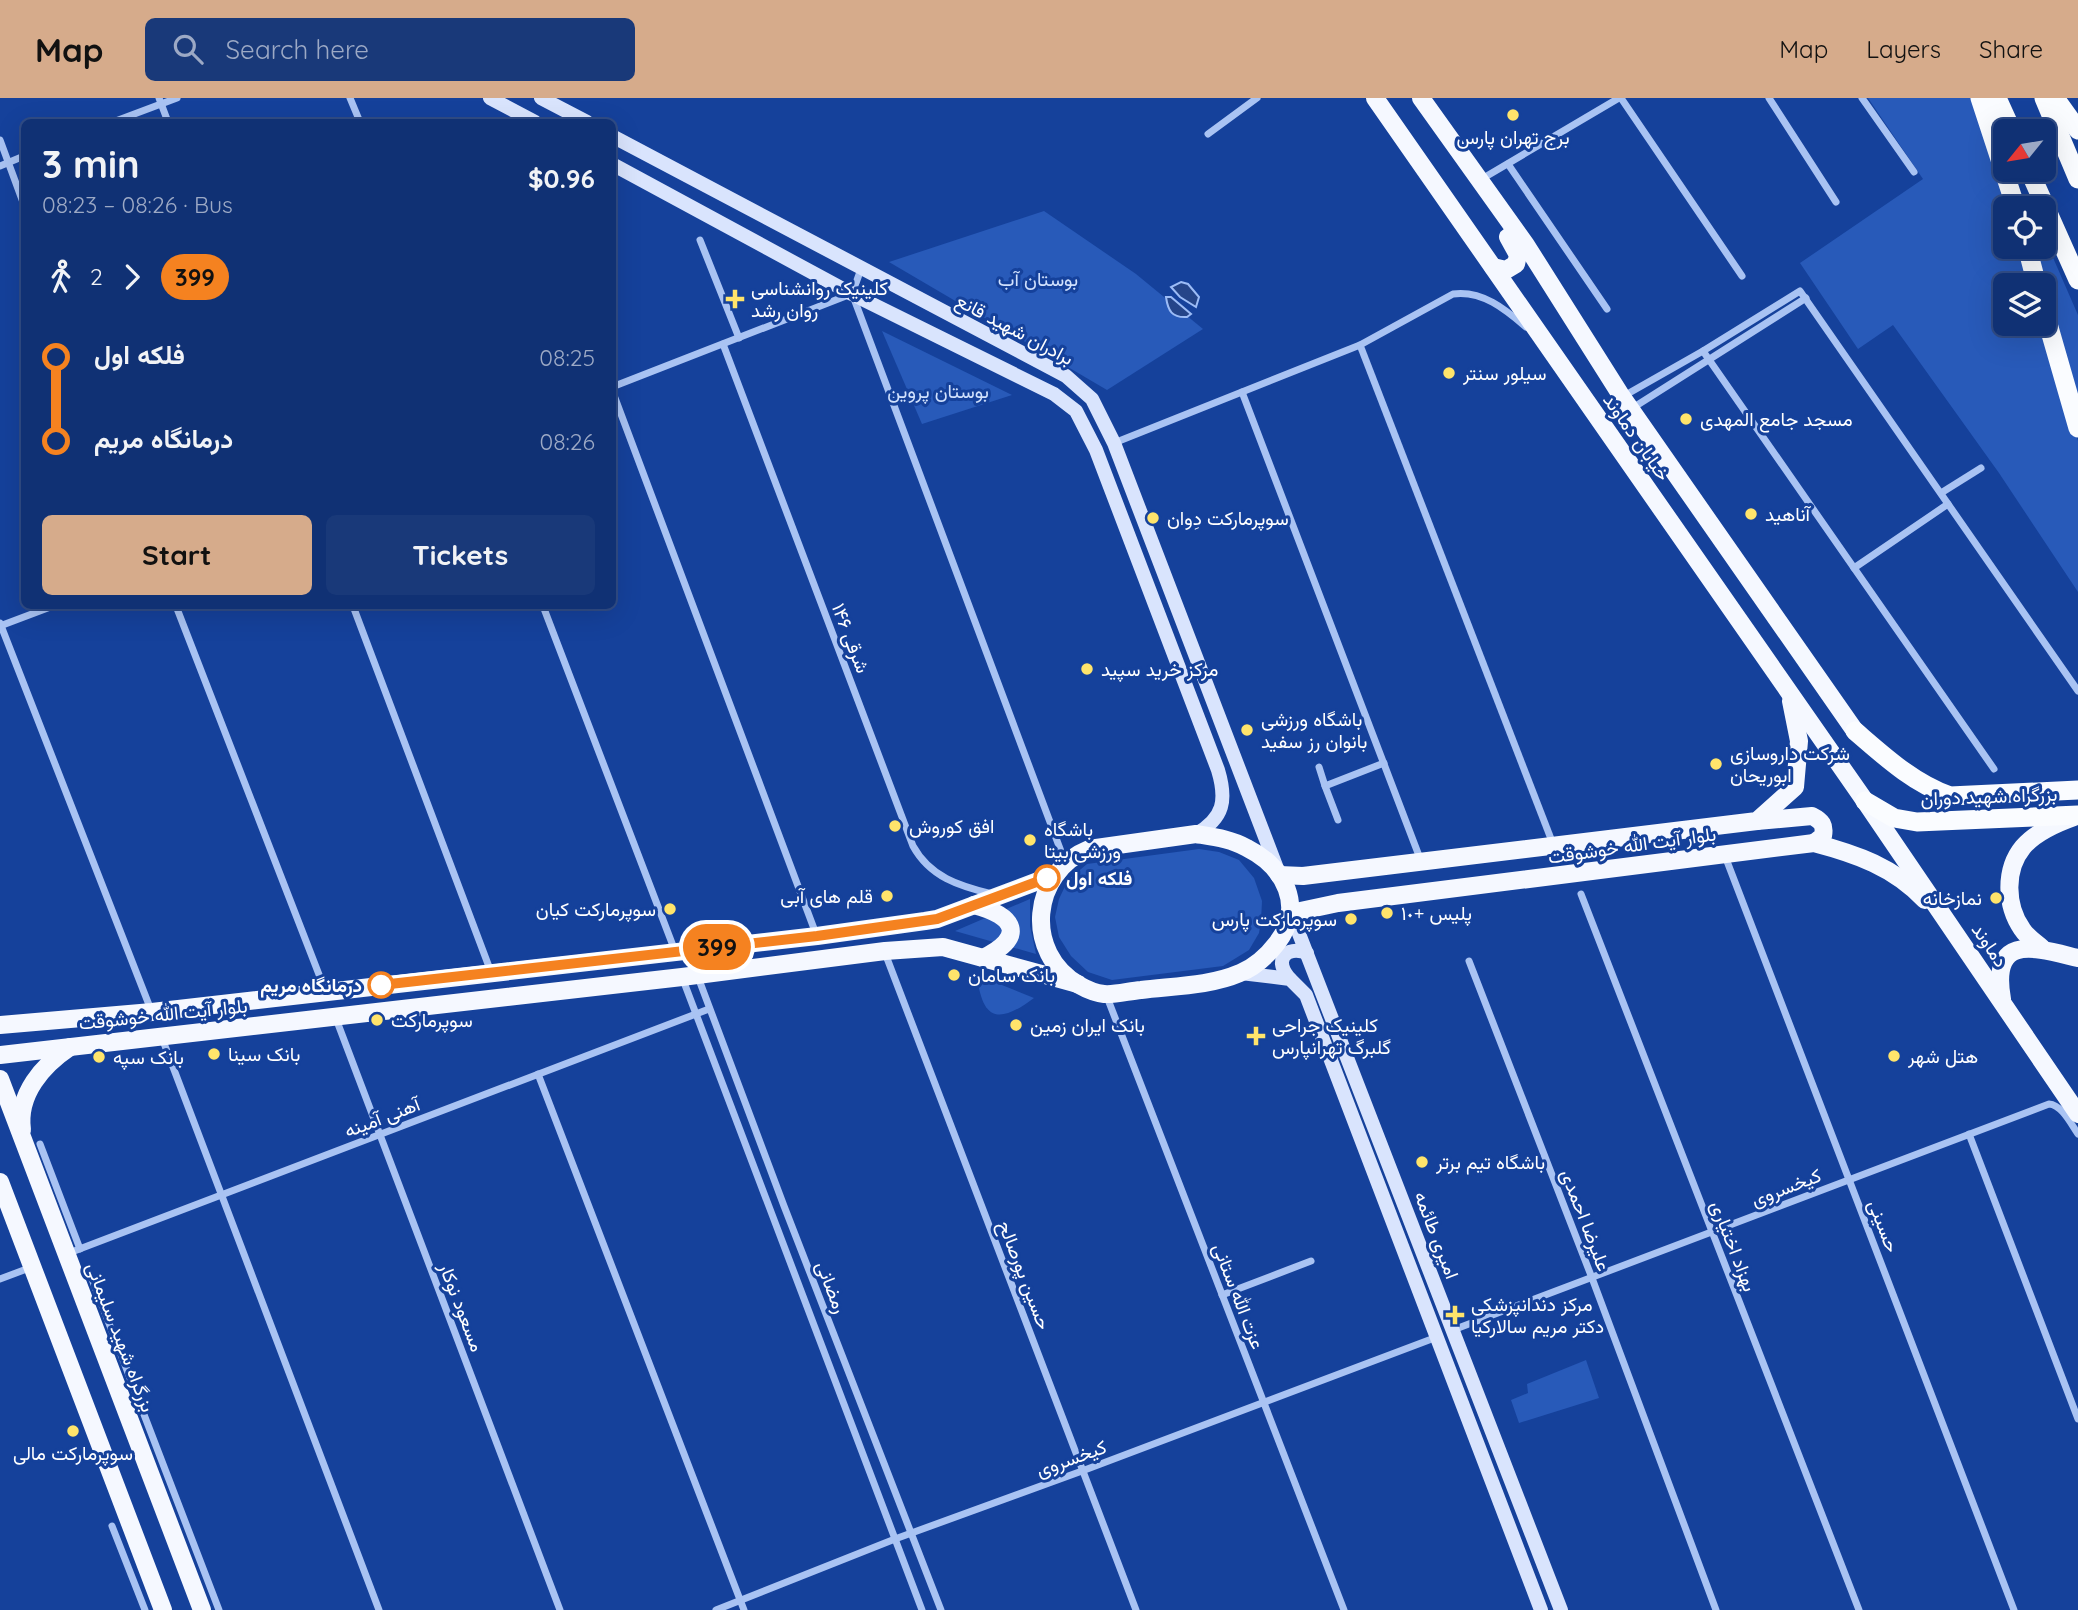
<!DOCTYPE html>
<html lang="en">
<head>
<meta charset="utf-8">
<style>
  body { margin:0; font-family:Quicksand,Vazirmatn,sans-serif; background:#193979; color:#f1f3f6; height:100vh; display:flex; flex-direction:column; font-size:26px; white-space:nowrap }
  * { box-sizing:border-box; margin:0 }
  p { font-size:23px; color:#9ca9c5 }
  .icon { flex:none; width:38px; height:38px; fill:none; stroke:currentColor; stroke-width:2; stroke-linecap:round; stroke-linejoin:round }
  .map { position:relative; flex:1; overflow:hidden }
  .side { position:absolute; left:21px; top:21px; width:595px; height:490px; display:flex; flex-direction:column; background:#103174; border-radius:10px; box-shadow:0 7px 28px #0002,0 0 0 2px #304c86 }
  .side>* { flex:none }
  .badge { padding:0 14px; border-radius:23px; font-size:24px; line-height:46px }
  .needle { width:46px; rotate:240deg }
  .tools { position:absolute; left:1993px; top:21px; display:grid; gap:14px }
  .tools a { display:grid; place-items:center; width:63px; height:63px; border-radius:10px; background:#103174; box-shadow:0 7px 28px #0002,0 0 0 2px #304c86; font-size:35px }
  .map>.badge { position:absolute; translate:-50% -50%; box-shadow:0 0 0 4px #fff }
  .legs { display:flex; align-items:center; gap:10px; height:77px; padding:0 21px; font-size:23px }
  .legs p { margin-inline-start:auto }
  .headline { display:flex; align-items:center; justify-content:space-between; height:119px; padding:0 21px }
  h1 { font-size:38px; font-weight:700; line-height:52px }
  .primary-button { display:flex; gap:14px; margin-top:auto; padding:14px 21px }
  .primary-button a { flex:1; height:80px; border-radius:10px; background:#d6ab8b; color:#111; font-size:28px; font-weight:700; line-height:80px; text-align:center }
  .primary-button a+a { background:#193979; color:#f1f3f6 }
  ul { padding:0 21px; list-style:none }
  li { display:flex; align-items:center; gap:24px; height:84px; font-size:26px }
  li i { display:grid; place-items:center; width:10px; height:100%; margin:0 9px; background:currentColor }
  li i::after { content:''; width:18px; height:18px; margin:-9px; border:5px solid; border-radius:50%; background:#103174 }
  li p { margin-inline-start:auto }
  li:first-child i { background:linear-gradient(#0000 50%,currentColor 0) }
  li:last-child i { background:linear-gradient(currentColor 50%,#0000 0) }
  header { display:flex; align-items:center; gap:42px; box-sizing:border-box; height:98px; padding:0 35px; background:#d6ab8b; color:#111 }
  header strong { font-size:33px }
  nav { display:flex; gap:38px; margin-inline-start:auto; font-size:24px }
  .search { width:490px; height:63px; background:#193979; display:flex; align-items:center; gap:18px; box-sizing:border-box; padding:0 24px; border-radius:10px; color:#9ca9c5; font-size:26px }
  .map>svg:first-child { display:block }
  .green { fill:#285ab9 }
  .water { fill:#254589; stroke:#9cbcf6; stroke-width:2 }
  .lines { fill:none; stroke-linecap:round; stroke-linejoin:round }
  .minor { stroke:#a9c3f3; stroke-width:7 }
  .secondary { stroke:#d9e4fd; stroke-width:14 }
  .primary { stroke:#f5f8ff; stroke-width:18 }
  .trunk { stroke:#fafcff; stroke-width:19 }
  .line-1-casing { stroke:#fff; stroke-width:16 }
  .line-1 { stroke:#f58220; stroke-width:10 }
  .poi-dot { fill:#ffe46b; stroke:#15419b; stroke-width:2.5 }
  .stop-1-dot { fill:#fff; stroke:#f58220; stroke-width:3.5 }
  .labels { text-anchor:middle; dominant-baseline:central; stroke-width:6; stroke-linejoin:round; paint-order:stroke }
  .poi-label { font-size:19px; fill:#fff; stroke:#15419b; text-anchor:start }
  .park-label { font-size:19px; fill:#d1e1fd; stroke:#15419b }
  .street-label { font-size:19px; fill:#fff; stroke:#15419b }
  .stop-label { font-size:19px; font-weight:bold; fill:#fff; stroke:#15419b; text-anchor:start }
</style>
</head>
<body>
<header>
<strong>Map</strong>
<div class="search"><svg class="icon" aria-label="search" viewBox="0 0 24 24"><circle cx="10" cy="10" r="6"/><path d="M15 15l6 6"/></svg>Search here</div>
<nav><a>Map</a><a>Layers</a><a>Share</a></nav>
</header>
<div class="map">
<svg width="2078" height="1512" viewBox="0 0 2078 1512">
  <rect width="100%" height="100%" fill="#15419b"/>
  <g class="green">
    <polygon points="1868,0 1975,0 2013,110 2006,110 2006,149 2023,149 2033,187 2006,187 2006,226 2044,226 2078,343 2078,494 1999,375 1893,227 1858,251 1800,165 1923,81"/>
    <polygon points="1044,113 1136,176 1203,231 1107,292 889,164"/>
    <polygon points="2044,139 2078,217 2078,311 2033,149 2044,149"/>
    <polygon points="882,233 1012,297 922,326"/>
    <polygon points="1199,751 1219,754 1239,762 1254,780 1262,803 1261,823 1259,835 1249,852 1223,868 1112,882 1088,874 1071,858 1059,839 1055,819 1059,801 1068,782 1087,766"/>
    <polygon points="1030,801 1030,828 1036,856 955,833"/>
    <path d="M 977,877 L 1034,900 C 998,927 982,922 977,877 Z"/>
    <polygon points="1586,1262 1599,1300 1519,1325 1511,1302 1528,1295 1527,1286"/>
  </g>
  <g class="water">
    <polygon points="1181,184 1188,186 1199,199 1196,209 1180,199 1171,189"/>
    <path d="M 1166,199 L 1171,199 L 1191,216 L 1187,219 C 1172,220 1168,213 1166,199 Z"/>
  </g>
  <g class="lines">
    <g class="minor">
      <polyline points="159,0 168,24"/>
      <polyline points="350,0 360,24"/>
      <polyline points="1621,0 1742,178"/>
      <polyline points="1769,0 1836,104"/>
      <polyline points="1862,0 1914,74"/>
      <polyline points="113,24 177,0"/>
      <polyline points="1208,36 1257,0"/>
      <polyline points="0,42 24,107"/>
      <polyline points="1508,66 1607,211"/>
      <polyline points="0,68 24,58"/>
      <polyline points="1480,82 1619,0"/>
      <polyline points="700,142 739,240"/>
      <polyline points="852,196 861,171"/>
      <polyline points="853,198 1065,764"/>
      <path d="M 723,246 L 913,748 C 930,779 959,788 992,796"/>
      <polyline points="1360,247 1553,746"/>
      <polyline points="1703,253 1994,671"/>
      <polyline points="612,289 851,196"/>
      <polyline points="612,292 816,836"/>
      <polyline points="1242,294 1421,763"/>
      <polyline points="1622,299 1703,253 1800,193 2078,593"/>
      <polyline points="1631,311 1806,200"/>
      <path d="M 1114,345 L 1360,247 L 1453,196 C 1482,192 1505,211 1526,229"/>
      <polyline points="1941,395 1981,370"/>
      <polyline points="1854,470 1948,406"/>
      <polyline points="176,508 325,892"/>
      <polyline points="353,508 491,874"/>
      <polyline points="543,508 675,853"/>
      <polyline points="0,525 151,912"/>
      <polyline points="0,528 53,508"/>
      <polyline points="1319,669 1325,688 1384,665"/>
      <polyline points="1325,688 1338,722"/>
      <polyline points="1725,758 2014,1512"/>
      <polyline points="1581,796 1859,1512"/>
      <polyline points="885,855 1136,1512"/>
      <polyline points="1469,863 1592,1180 1716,1512"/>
      <polyline points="682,879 922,1512"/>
      <polyline points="698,879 784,1108 941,1512"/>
      <polyline points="1107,899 1344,1512"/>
      <polyline points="335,918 560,1512"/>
      <polyline points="162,940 379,1512"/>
      <polyline points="538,976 744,1512"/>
      <polyline points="1969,1036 2078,1321"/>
      <polyline points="40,1046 80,1151"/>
      <polyline points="69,1155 709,911"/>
      <polyline points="0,1181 32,1169"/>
      <polyline points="92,1181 219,1512"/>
      <polyline points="1222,1197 1311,1163"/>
      <path d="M 1453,1232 L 2049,1006 C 2062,1007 2071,1026 2078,1036"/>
      <polyline points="112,1428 145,1512"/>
      <polyline points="716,1512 895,1441 1082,1373 1437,1239"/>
    </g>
    <g class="secondary">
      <polyline points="490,0 535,24"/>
      <polyline points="541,0 587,24"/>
      <polyline points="612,38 1066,278 1092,301 1114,345 1278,773"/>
      <path d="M 612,66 L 852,196 L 1054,296 L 1076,313 L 1096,352 L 1218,672 C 1227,702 1224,720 1196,736"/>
      <polyline points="1291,815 1561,1512"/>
      <polyline points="1241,875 1290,881 1306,897 1541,1512"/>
      <path d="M 1290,881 C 1273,863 1285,847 1307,855"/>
    </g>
    <g class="primary">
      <polyline points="1375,0 1865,703 2078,1016"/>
      <polyline points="1421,0 1526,147 1622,299 1855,633"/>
      <polyline points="1493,169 1506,172 1516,166 1518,157 1508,139"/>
      <path d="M 1757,723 L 1812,718 C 1822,723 1825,727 1823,738 L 1814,745"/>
      <path d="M 1196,736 C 1214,739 1231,741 1247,750 C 1285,769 1305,809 1277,845 C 1267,858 1255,869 1240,875 C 1210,888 1173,888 1141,892 C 1129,893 1115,897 1104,896 C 1095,895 1086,891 1079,887 C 1023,855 1031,774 1089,751 Z"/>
      <polyline points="1279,777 1303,778 1757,723 1795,689 1799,643 1791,603"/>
      <path d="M 974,807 C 1016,818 1026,839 983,860"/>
      <path d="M 1291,815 L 1338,805 L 1814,745 C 1856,756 1894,769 1925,802"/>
      <path d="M 2042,850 C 2035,844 2027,839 2022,831 C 2006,808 2004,772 2023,749 C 2035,735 2057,725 2074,719"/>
      <path d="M 2002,901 C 1990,834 2036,850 2078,860"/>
      <polyline points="0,927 152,914 817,838 925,823 937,821 1054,777"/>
      <polyline points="0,957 682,879 885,853 943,849 1078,886"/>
      <polyline points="0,981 202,1512"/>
      <path d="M 22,1032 C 17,996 43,967 70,949"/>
      <polyline points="0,1084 163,1512"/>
    </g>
    <g class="trunk">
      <polyline points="1980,0 2016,110"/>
      <polyline points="1997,0 2012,33"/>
      <polyline points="2044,0 2078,81"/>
      <polyline points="2055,0 2078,32"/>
      <polyline points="2029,72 2078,182"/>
      <polyline points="2027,149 2037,187"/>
      <polyline points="2044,212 2078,330"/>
      <path d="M 1855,633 C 1884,658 1913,685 1950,698 L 2078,692"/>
      <polyline points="1865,703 1894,720 1917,724 2078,717"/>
    </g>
  </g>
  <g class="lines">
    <g class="line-1-casing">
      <polyline id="line-1" points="381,887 817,838 937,821 1047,780"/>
    </g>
    <use href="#line-1" class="line-1"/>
  </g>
  <g class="poi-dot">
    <circle cx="1513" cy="17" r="7"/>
    <path d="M731.5 190.5h7v7h7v7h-7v7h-7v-7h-7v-7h7z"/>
    <circle cx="1449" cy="275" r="7"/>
    <circle cx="1686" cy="321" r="7"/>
    <circle cx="1751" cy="416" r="7"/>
    <circle cx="1153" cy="420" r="7"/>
    <circle cx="1087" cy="571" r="7"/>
    <circle cx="1247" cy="632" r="7"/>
    <circle cx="1716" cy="666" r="7"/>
    <circle cx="895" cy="728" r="7"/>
    <circle cx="1030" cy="742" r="7"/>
    <circle cx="887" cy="798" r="7"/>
    <circle cx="1996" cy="800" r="7"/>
    <circle cx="670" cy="811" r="7"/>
    <circle cx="1387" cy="815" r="7"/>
    <circle cx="1351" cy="821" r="7"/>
    <circle cx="954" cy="877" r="7"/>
    <circle cx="377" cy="922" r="7"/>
    <circle cx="1016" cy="927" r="7"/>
    <path d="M1252.5 927.5h7v7h7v7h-7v7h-7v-7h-7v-7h7z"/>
    <circle cx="214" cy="956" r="7"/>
    <circle cx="1894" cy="958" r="7"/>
    <circle cx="99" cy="959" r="7"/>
    <circle cx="1422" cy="1064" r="7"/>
    <path d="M1451.5 1206.5h7v7h7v7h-7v7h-7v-7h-7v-7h7z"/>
    <circle cx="73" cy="1333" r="7"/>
  </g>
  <g class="stop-1-dot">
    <circle cx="1047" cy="780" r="12"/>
    <circle cx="381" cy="887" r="12"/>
  </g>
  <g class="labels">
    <g class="poi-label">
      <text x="1513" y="39" text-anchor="middle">برج تهران پارس</text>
      <text x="751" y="190">کلینیک روانشناسی<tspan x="751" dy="22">روان رشد</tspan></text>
      <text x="1463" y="275">سیلور سنتر</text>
      <text x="1700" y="321">مسجد جامع المهدی</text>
      <text x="1765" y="416">آناهید</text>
      <text x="1167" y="420">سوپرمارکت دِوان</text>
      <text x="1101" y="571">مرکز خرید سپید</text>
      <text x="1261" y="621">باشگاه ورزشی<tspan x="1261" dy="22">بانوان رز سفید</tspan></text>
      <text x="1730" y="655">شرکت داروسازی<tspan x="1730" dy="22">ابوریحان</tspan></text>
      <text x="909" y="728">افق کوروش</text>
      <text x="1044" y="731">باشگاه<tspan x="1044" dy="22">ورزشی بیتا</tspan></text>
      <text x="873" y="798" text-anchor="end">قلم های آبی</text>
      <text x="1982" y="800" text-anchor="end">نمازخانه</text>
      <text x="656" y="811" text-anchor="end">سوپرمارکت کیان</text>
      <text x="1401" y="815">پلیس +١٠</text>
      <text x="1337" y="821" text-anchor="end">سوپرمارکت پارس</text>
      <text x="968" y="877">بانک سامان</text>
      <text x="391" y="922">سوپرمارکت</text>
      <text x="1030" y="927">بانک ایران زمین</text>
      <text x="1272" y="927">کلینیک جراحی<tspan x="1272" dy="22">گلبرگ تهرانپارس</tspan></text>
      <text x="228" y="956">بانک سینا</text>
      <text x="1908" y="958">هتل شهر</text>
      <text x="113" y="959">بانک سپه</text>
      <text x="1436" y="1064">باشگاه تیم برتر</text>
      <text x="1471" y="1206">مرکز دندانپزشکی<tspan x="1471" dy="22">دکتر مریم سالارکیا</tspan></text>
      <text x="73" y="1355" text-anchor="middle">سوپرمارکت مالی</text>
    </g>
    <g class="park-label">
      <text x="1038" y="181">بوستان آب</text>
      <text x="938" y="293">بوستان پروین</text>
    </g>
    <g class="street-label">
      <text transform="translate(1015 231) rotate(28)">برادران شهید قانع</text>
      <text transform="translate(1637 339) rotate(55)">خیابان دماوند</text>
      <text transform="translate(851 540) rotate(69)">۱۴۶ شرقی</text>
      <text transform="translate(1989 698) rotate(-2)">بزرگراه شهید دوران</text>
      <text transform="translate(1632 747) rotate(-8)">بلوار آیت الله خوشوقت</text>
      <text transform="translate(1990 847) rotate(56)">دماوند</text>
      <text transform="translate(163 916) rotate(-6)">بلوار آیت الله خوشوقت</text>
      <text transform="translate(382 1019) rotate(-21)">آهنی آمینه</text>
      <text transform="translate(1786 1089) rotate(-21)">کیخسروی</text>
      <text transform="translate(1586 1122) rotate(69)">علیرضا احمدی</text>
      <text transform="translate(1884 1128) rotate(69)">حسینی</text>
      <text transform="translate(1437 1137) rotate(69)">امیری طائمه</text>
      <text transform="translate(1734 1148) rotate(69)">بهزاد اختیاری</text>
      <text transform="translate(1025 1177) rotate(69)">حسین پورصالح</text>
      <text transform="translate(832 1189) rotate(69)">رمضانی</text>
      <text transform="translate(1239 1198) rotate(69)">عزت الله ستانی</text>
      <text transform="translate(462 1209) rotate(69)">مسعود نوکار</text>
      <text transform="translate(121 1239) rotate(69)">بزرگراه شهید سلیمانی</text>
      <text transform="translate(1071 1360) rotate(-20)">کیخسروی</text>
    </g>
    <g class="stop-label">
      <text x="1066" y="780">فلکه اول</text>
      <text x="362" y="887" text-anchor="end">درمانگاه مریم</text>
    </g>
  </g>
</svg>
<div class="tools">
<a><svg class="needle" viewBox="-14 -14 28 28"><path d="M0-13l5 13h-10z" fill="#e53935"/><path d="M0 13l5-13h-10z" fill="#9ca9c5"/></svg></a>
<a><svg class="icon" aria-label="locate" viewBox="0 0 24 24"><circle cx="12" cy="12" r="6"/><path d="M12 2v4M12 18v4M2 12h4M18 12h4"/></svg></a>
<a><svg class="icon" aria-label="layers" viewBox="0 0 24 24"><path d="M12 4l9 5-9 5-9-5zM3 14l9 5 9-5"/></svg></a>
</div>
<b class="badge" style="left:717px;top:849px;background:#f58220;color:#111">399</b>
<section class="side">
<div class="headline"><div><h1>3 min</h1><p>08:23 – 08:26 · Bus</p></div><b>$0.96</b></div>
<div class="legs"><svg class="icon" aria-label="walk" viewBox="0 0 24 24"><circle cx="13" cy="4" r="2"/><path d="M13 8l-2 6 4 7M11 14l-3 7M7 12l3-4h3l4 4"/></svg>2<svg class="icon" aria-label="forward" viewBox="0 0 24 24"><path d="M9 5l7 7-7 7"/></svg><b class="badge" style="background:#f58220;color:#111">399</b></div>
<ul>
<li><i style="color:#f58220"></i><b>فلکه اول</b><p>08:25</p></li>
<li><i style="color:#f58220"></i><b>درمانگاه مریم</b><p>08:26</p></li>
</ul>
<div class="primary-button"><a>Start</a><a>Tickets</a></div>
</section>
</div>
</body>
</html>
